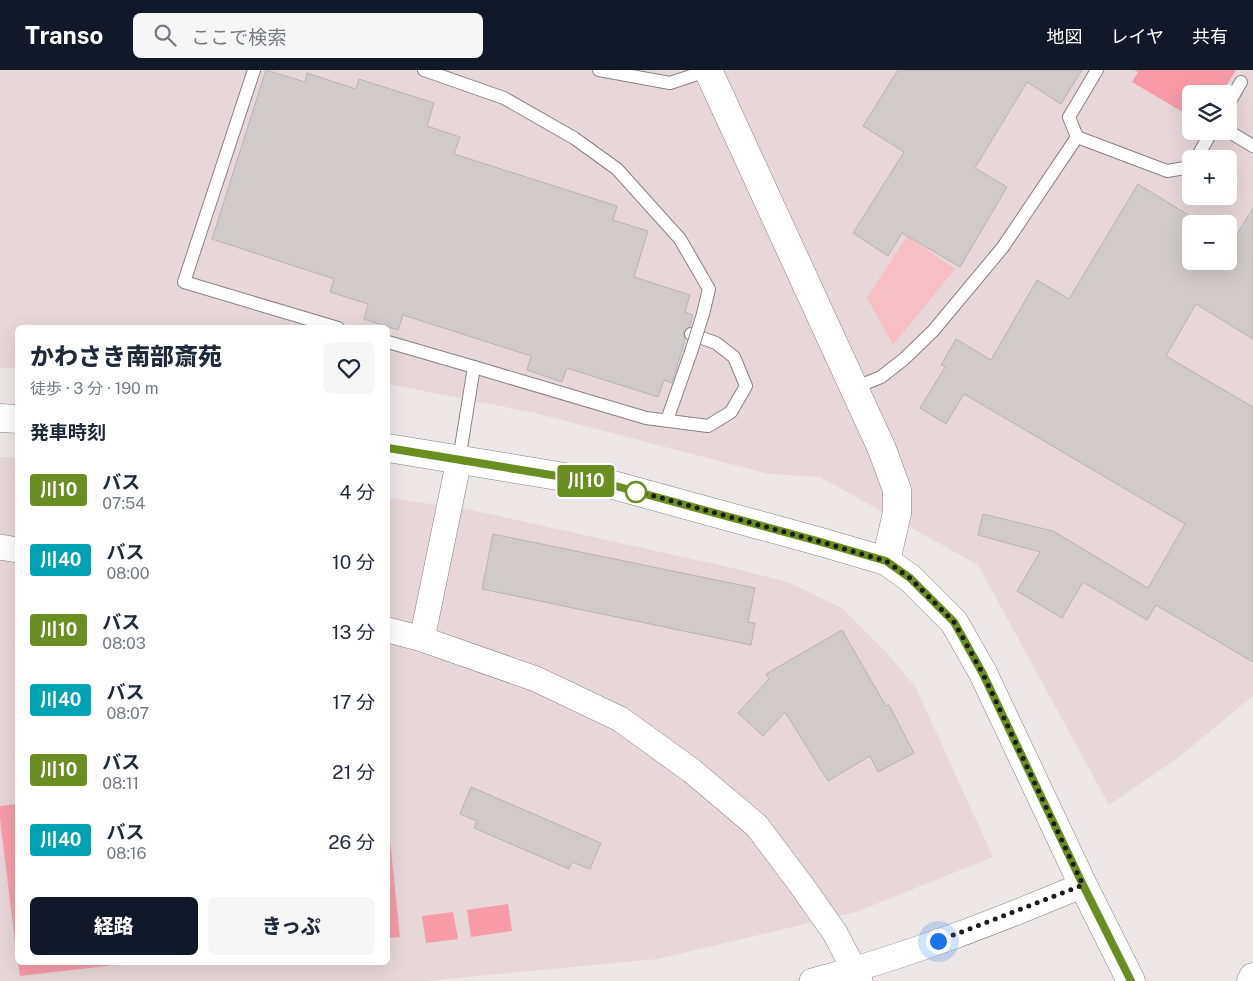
<!DOCTYPE html>
<html lang="ja">
<head>
<meta charset="utf-8">
<style>
  body { margin:0; font-family:"Public Sans","Noto Sans JP",sans-serif; background:#f6f6f7; color:#1f2937; height:100vh; display:flex; flex-direction:column; font-size:19px; white-space:nowrap }
  * { box-sizing:border-box; margin:0 }
  p { font-size:16px; color:#747a83 }
  .icon { flex:none; width:28px; height:28px; fill:none; stroke:currentColor; stroke-width:2; stroke-linecap:round; stroke-linejoin:round }
  .map { position:relative; flex:1; overflow:hidden }
  .details { position:absolute; left:15px; top:255px; width:375px; height:640px; display:flex; flex-direction:column; background:#fff; border-radius:8px; box-shadow:0 5px 20px #0002 }
  .details>* { flex:none }
  .badge { padding:0 10px; border-radius:4px; font-size:18px; line-height:32px }
  .controls { position:absolute; left:1182px; top:15px; display:grid; gap:10px }
  .controls a { display:grid; place-items:center; width:55px; height:55px; border-radius:8px; background:#fff; box-shadow:0 5px 20px #0002; font-size:25px }
  .you { position:absolute; width:25px; height:25px; margin:-12px; border:4px solid #fff; border-radius:50%; background:#1a73e8; box-shadow:0 0 0 8px #1a73e833 }
  .map>.badge { position:absolute; translate:-50% -50%; box-shadow:0 0 0 2px #fff }
  h2 { padding:0 15px; font-size:19px; line-height:45px }
  .round { display:grid; place-items:center; flex:none; width:52px; height:52px; border-radius:8px; background:#f6f6f7 }
  .overview { display:flex; align-items:center; justify-content:space-between; height:85px; padding:0 15px }
  h1 { font-size:24px; font-weight:800; line-height:38px }
  .primary-button { display:flex; gap:10px; margin-top:auto; padding:10px 15px }
  .primary-button a { flex:1; height:58px; border-radius:8px; background:#111827; color:#fff; font-size:20px; font-weight:800; line-height:58px; text-align:center }
  .primary-button a+a { background:#f6f6f7; color:#1f2937 }
  ul { padding:0; list-style:none }
  li { display:flex; align-items:center; gap:15px; height:70px; padding:0 15px }
  li div { flex:1 }
  li b { display:block; font-size:19px }
  li em { font-style:normal }
  li .badge { min-width:55px; font-weight:700; text-align:center }
  header { display:flex; align-items:center; gap:30px; box-sizing:border-box; height:70px; padding:0 25px; background:#111827; color:#fff }
  header strong { font-size:24px }
  nav { display:flex; gap:28px; margin-inline-start:auto; font-size:18px }
  .search { width:350px; height:45px; background:#f6f6f7; display:flex; align-items:center; gap:12px; box-sizing:border-box; padding:0 18px; border-radius:8px; color:#747a83; font-size:19px }
  .map>svg:first-child { display:block }
  .built { fill:#e7d7d9; fill-rule:evenodd }
  .green { fill:#f6bfc6 }
  .water { fill:#f79ba9 }
  .building { fill:#d0cacb; stroke:#b9b3b3 }
  .lines { fill:none; stroke-linecap:round; stroke-linejoin:round }
  .lane-casing { stroke:#888282; stroke-width:14 }
  .street-casing { stroke:#888282; stroke-width:26 }
  .secondary-casing { stroke:#888282; stroke-width:29 }
  .lane { stroke:#fff; stroke-width:12 }
  .street { stroke:#fff; stroke-width:25 }
  .secondary { stroke:#fff; stroke-width:28 }
  .lane-bridge-casing { stroke:#888282; stroke-width:14; stroke-linecap:butt }
  .lane-bridge { stroke:#fff; stroke-width:12 }
  .line-casing { stroke:#fff; stroke-width:11 }
  .line { stroke:#6b8e23; stroke-width:8 }
  .walk { stroke:#1d1b1b; stroke-width:5; stroke-dasharray:0 9 }
  .stop-dot { fill:#fff; stroke:#6b8e23; stroke-width:2.5 }
</style>
</head>
<body>
<header>
<strong>Transo</strong>
<div class="search"><svg class="icon" aria-label="search" viewBox="0 0 24 24"><circle cx="10" cy="10" r="6"/><path d="M15 15l6 6"/></svg>ここで検索</div>
<nav><a>地図</a><a>レイヤ</a><a>共有</a></nav>
</header>
<div class="map">
<svg width="1253" height="911" viewBox="0 0 1253 911">
  <rect width="100%" height="100%" fill="#ece6e6"/>
  <g class="built">
    <path d="M 0,0 L 1253,0 L 1253,626 L 1179,687 L 1109,735 L 978,495 L 820,407 L 769,404 L 535,343 L 388,314 L 388,258 L 18,258 L 17,298 L 0,298 ZM 1191,24 L 1229,24 L 1229,61 L 1191,61 ZM 1191,89 L 1229,89 L 1229,126 L 1191,126 ZM 1191,154 L 1229,154 L 1229,191 L 1191,191 Z"/>
    <polygon points="0,387 18,388 18,892 388,892 388,428 467,439 737,499 790,513 842,538 888,584 916,618 993,787 856,842 658,889 424,911 0,911"/>
  </g>
  <polygon class="green" points="907,166 955,199 893,275 867,228"/>
  <g class="water">
    <polygon points="1134,0 1236,0 1221,24 1191,24 1191,47 1132,12 1138,2"/>
    <polygon points="17,734 18,734 17,889 0,748 0,736"/>
    <polygon points="388,751 400,867 388,868"/>
    <polygon points="508,834 512,861 471,867 467,840"/>
    <polygon points="453,842 458,869 426,873 422,846"/>
    <polygon points="18,892 132,892 132,893 20,906"/>
  </g>
  <g class="building">
    <polygon points="266,0 305,12 307,3 356,19 359,9 434,33 427,56 460,67 454,84 617,136 613,150 648,161 634,207 690,225 685,242 693,245 690,256 683,262 685,270 672,313 664,310 658,327 567,298 562,312 527,300 531,286 403,245 398,260 364,249 368,234 330,222 334,209 212,169"/>
    <polygon points="898,0 1082,0 1061,34 1027,12 975,98 1007,117 960,197 902,163 888,186 853,163 904,82 863,56"/>
    <polygon points="1138,114 1203,154 1191,154 1191,191 1229,191 1229,169 1233,171 1253,138 1253,269 1196,234 1166,286 1253,337 1253,592 1156,535 1147,550 1083,512 1062,548 1017,521 1040,482 978,465 983,444 1053,461 1148,518 1185,454 964,324 946,354 920,338 945,297 941,295 956,269 991,290 1037,210 1069,229"/>
    <polygon points="493,464 755,518 748,552 755,553 751,575 482,519"/>
    <polygon points="842,560 886,636 889,635 914,683 878,702 870,686 828,711 785,642 763,666 738,643 769,609 766,604"/>
    <polygon points="471,717 601,773 590,799 572,792 569,799 474,758 477,751 460,744"/>
  </g>
  <g class="lines">
    <g class="lane-casing">
      <g id="lane">
        <polyline points="254,0 184,212 338,258"/>
        <polyline points="424,0 504,28 574,68 617,99 680,169 709,219 703,244"/>
        <polyline points="599,0 670,13 709,0"/>
        <polyline points="1229,33 1241,12"/>
        <polyline points="1228,61 1253,76"/>
        <polyline points="1077,67 1167,101 1191,97"/>
        <polyline points="1196,89 1212,61"/>
        <polyline points="388,272 474,297"/>
        <polyline points="854,318 881,307 904,289 933,261 1003,177 1077,67 1069,47 1097,0"/>
        <polyline points="667,350 691,282"/>
        <polyline points="459,390 474,297 646,348 708,356 731,342 746,316 734,287 716,273 691,264"/>
      </g>
    </g>
    <g class="street-casing">
      <g id="street">
        <polyline points="0,477 18,480"/>
        <polyline points="388,560 422,569 536,609 620,649 692,701 757,756 802,816 835,863 860,911"/>
        <polyline points="422,569 459,390"/>
        <path d="M 812,911 C 905,887 995,852 1083,815"/>
      </g>
    </g>
    <g class="secondary-casing">
      <g id="secondary">
        <polyline points="708,0 882,379 897,420 897,443 886,491"/>
        <polyline points="0,348 18,349"/>
        <polyline points="388,378 613,415 821,472 886,491 910,508 954,552 983,603 1083,815 1131,911"/>
        <polyline points="1251,911 1253,907"/>
      </g>
    </g>
    <use href="#lane" class="lane"/>
    <use href="#street" class="street"/>
    <use href="#secondary" class="secondary"/>
    <g class="lane-bridge-casing">
      <polyline id="lane-bridge" points="691,282 703,244"/>
    </g>
    <use href="#lane-bridge" class="lane-bridge"/>
  </g>
  <g class="lines">
    <g class="line-casing">
      <polyline id="line" points="388,378 612,415 821,472 886,491 910,508 954,552 983,604 1083,815 1131,911"/>
    </g>
    <use href="#line" class="line"/>
    <polyline class="walk" points="636,422 632,420 821,472 886,491 910,508 954,552 983,604 1083,815 938,871"/>
  </g>
  <circle class="stop-dot" cx="636" cy="422" r="10"/>
</svg>
<div class="controls">
<a><svg class="icon" aria-label="layers" viewBox="0 0 24 24"><path d="M12 4l9 5-9 5-9-5zM3 14l9 5 9-5"/></svg></a>
<a>+</a>
<a>−</a>
</div>
<div class="you" style="left:938px;top:871px"></div>
<b class="badge" style="left:586px;top:411px;background:#6b8e23;color:#fff">川10</b>
<section class="details">
<div class="overview"><div><h1>かわさき南部斎苑</h1><p>徒歩 · 3 分 · 190 m</p></div><a class="round"><svg class="icon" aria-label="heart" viewBox="0 0 24 24"><path d="M12 20l-8-8c-3-5 5-10 8-4 3-6 11-1 8 4z"/></svg></a></div>
<h2>発車時刻</h2>
<ul>
<li><span class="badge" style="background:#6b8e23;color:#fff">川10</span><div><b>バス</b><p>07:54</p></div><em>4 分</em></li>
<li><span class="badge" style="background:#00a3b4;color:#fff">川40</span><div><b>バス</b><p>08:00</p></div><em>10 分</em></li>
<li><span class="badge" style="background:#6b8e23;color:#fff">川10</span><div><b>バス</b><p>08:03</p></div><em>13 分</em></li>
<li><span class="badge" style="background:#00a3b4;color:#fff">川40</span><div><b>バス</b><p>08:07</p></div><em>17 分</em></li>
<li><span class="badge" style="background:#6b8e23;color:#fff">川10</span><div><b>バス</b><p>08:11</p></div><em>21 分</em></li>
<li><span class="badge" style="background:#00a3b4;color:#fff">川40</span><div><b>バス</b><p>08:16</p></div><em>26 分</em></li>
</ul>
<div class="primary-button"><a>経路</a><a>きっぷ</a></div>
</section>
</div>
</body>
</html>
